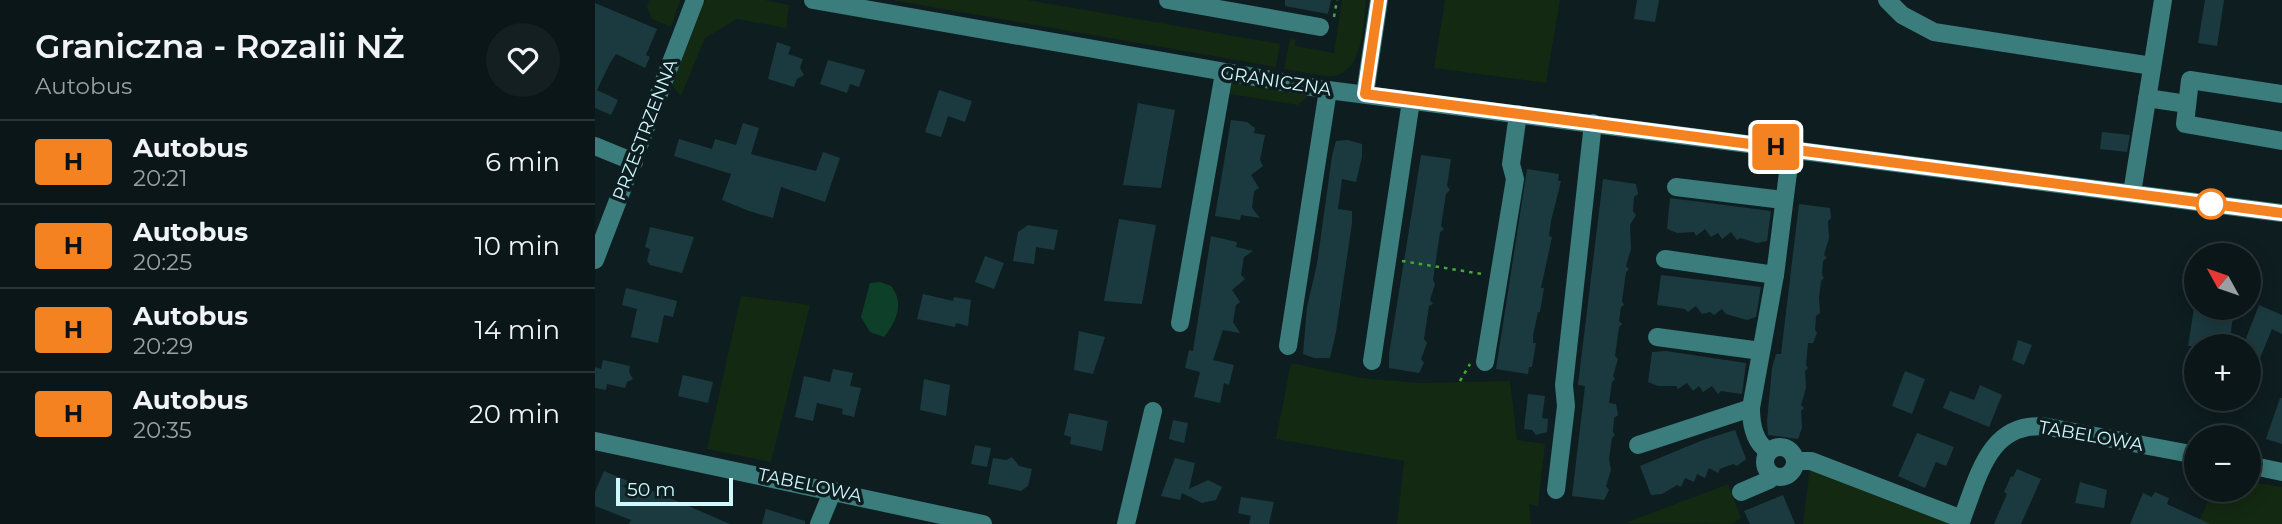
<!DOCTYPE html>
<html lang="pl">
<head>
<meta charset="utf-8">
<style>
  body { margin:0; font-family:Montserrat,sans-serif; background:#131f21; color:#f1f3f6; height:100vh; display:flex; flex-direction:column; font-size:26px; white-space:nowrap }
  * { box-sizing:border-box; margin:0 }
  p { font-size:23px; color:#999fa2 }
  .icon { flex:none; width:38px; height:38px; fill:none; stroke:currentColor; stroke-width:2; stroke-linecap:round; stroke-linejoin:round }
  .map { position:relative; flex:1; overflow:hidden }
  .sheet { display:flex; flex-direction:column; background:#0a1618; width:595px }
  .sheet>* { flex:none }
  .badge { padding:0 14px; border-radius:5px; font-size:24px; line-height:46px }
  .needle { width:46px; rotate:310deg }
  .fabs { position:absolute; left:1589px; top:243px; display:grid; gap:14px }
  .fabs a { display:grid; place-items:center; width:77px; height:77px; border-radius:50%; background:#0a1618; box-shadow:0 4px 18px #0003,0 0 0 2px #2a3537; font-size:35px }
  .scale { position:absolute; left:21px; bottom:18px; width:117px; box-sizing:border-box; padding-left:7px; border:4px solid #cff9fc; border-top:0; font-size:19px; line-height:24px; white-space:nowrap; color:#cff9fc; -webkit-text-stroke:5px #0e1d20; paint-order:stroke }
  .map>.badge { position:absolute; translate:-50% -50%; box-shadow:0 0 0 4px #fff }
  .round { display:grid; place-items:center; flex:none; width:74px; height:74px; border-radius:37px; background:#131f21 }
  .headline { display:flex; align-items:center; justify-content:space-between; height:119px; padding:0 35px }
  h1 { font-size:33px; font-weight:600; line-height:52px }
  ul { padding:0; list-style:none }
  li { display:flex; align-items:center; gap:21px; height:84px; padding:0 35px; border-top:2px solid #2a3537 }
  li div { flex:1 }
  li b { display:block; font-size:26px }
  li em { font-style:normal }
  li .badge { min-width:77px; font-weight:700; text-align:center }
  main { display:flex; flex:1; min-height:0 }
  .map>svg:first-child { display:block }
  .green { fill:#132911 }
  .water { fill:#0e3f29 }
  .building { fill:#1b3a3f }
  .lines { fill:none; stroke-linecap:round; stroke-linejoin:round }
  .path { stroke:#41ab34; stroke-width:2.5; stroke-dasharray:3.5 5; stroke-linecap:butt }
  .minor { stroke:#3b7c7c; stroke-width:18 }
  .line-casing { stroke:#fff; stroke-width:16 }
  .line { stroke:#f58220; stroke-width:10 }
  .stop-dot { fill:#fff; stroke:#f58220; stroke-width:3.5 }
  .labels { text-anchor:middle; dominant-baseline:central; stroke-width:7; stroke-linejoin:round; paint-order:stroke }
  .street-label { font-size:18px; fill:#cff9fc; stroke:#0e1d20 }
</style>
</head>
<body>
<main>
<section class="sheet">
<div class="headline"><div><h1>Graniczna - Rozalii NŻ</h1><p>Autobus</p></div><a class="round"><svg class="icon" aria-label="heart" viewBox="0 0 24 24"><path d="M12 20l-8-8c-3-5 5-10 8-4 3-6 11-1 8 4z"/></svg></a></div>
<ul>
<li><span class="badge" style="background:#f58220;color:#111">H</span><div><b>Autobus</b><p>20:21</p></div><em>6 min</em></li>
<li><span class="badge" style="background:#f58220;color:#111">H</span><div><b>Autobus</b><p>20:25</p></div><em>10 min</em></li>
<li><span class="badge" style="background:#f58220;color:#111">H</span><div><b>Autobus</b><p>20:29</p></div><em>14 min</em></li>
<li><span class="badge" style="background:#f58220;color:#111">H</span><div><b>Autobus</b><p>20:35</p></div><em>20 min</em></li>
</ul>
</section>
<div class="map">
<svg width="1687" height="524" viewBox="0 0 1687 524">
  <rect width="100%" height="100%" fill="#0e1d20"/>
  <g class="green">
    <polygon points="54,0 85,0 76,27 57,19 52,6"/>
    <polygon points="110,0 170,0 194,5 191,28 142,19 110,38 86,96 77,85"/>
    <polygon points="297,0 433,0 685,44 681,67"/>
    <path d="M 747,0 L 771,0 C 768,24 769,78 733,76 C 719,75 704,71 689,69 L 695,39 L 701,40 L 700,46 L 739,53 Z"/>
    <polygon points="850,0 965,0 951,83 839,68"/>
    <polygon points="634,82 712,95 711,98 703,105 629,93"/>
    <polygon points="146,296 215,305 176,462 112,449"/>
    <polygon points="696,363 767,378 825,383 915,381 922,440 950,444 943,506 934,504 936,524 802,524 809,461 681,439"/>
    <polygon points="1215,468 1358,524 1208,524"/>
    <polygon points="1654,482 1687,487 1687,524 1603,524 1618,490 1654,490"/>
    <polygon points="1133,484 1146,518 1137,524 1030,523"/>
  </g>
  <path class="water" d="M 285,282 L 296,286 C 310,303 301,322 289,337 L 275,332 L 266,317 L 275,283 Z"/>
  <g class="building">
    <polygon points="690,0 736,0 733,14 690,6"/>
    <polygon points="1042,0 1064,0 1060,22 1039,19"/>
    <polygon points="1610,0 1629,0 1622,46 1603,43"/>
    <polygon points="0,3 62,29 51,55 55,57 50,68 21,54 15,63 2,90 23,100 16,115 0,108"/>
    <polygon points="182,42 196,47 193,54 208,59 205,68 209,75 202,79 199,87 173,79"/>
    <polygon points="233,60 270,70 264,87 255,84 252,93 225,84"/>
    <polygon points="344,90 377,101 370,122 353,116 346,137 330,132"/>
    <polygon points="543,103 580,110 566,188 528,185"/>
    <polygon points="636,120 652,122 660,128 659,133 670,135 665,160 668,166 656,175 664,188 659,191 657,208 665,218 646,215 645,220 620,216"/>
    <polygon points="148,123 164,128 156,154 221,171 228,152 245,158 230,202 186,187 178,218 154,211 127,200 136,174 79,156 84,139 117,149 120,139 141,145"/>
    <polygon points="1507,132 1535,135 1532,152 1505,149"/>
    <polygon points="753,140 767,144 767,157 761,182 747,179 743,209 757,211 757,223 741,332 735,358 719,358 708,354 712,307 722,264 737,156 741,141"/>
    <polygon points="826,155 856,159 852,186 855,190 851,194 846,226 849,229 845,232 838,280 840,284 835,300 838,304 834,306 829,339 832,343 826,359 829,363 824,373 794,368 794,354"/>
    <polygon points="932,169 964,174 963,181 966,181 956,221 954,236 957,237 946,288 949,288 945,312 943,312 938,336 938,343 941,343 937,367 934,367 933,374 901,369"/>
    <polygon points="1008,179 1041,184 1043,194 1039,197 1038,211 1041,215 1035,225 1036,249 1031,266 1034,269 1031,272 1027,301 1029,305 1026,307 1024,321 1027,324 1024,327 1020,356 1023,359 1018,376 1020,379 1017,382 1014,403 1021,404 1023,415 1019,418 1018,432 1020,435 1017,438 1014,459 1016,470 1011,486 1014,490 1009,500 977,496 990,386 983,385"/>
    <polygon points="1075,198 1176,211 1172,241 1162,243 1145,238 1142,240 1136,232 1127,239 1123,233 1116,237 1110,229 1101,236 1099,232 1082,233 1072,229"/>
    <polygon points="1204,204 1235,208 1236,218 1233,221 1234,238 1229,255 1232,258 1228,261 1227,275 1229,278 1226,281 1224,298 1225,313 1221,316 1220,330 1222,333 1218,343 1213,343 1211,365 1213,368 1210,371 1211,388 1206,405 1209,408 1206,411 1207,428 1203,439 1173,435 1172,421 1177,368 1181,354 1186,354"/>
    <polygon points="524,219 561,225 547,304 509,301"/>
    <polygon points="433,225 463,230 459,250 441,247 439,264 418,261 423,232"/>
    <polygon points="55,227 99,237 87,273 55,265 52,261 55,249 50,247"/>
    <polygon points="616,236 642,242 641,247 658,251 649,257 646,275 650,279 637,290 645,302 641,305 638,322 645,333 628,330 618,360 639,365 634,385 629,383 625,403 599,397 605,372 590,368 594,350 598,351"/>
    <polygon points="390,256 409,263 399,289 380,282"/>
    <polygon points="1066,275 1166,287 1161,317 1152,320 1131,314 1127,309 1119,315 1115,312 1107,314 1101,306 1093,312 1090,309 1062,305"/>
    <polygon points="31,288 82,301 78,317 69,315 63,343 36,337 42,309 27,305"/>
    <polygon points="328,294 358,301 359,297 376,300 373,326 361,323 360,327 322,319"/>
    <polygon points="1664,305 1687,315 1687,334 1677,329 1654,385 1654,346 1648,346"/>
    <polygon points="1599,308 1639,308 1634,346 1593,346"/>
    <polygon points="484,331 510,337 498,374 479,370"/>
    <polygon points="1423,340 1437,345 1429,365 1417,360"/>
    <polygon points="1071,351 1151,363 1147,394 1126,391 1123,394 1117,386 1108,392 1104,386 1098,391 1092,383 1083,389 1081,386 1063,386 1053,382 1057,352"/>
    <polygon points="8,360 35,366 34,372 38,379 32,382 30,388 12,384 11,390 0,388 0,367 6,369"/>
    <polygon points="238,369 258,373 255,386 266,388 259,417 247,414 248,409 222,403 218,421 200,417 209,376 235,382"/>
    <polygon points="1310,371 1330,379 1317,414 1297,406"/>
    <polygon points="88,375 118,382 113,403 83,396"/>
    <polygon points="329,379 355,385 351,416 325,410"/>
    <polygon points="1385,385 1407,395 1394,427 1348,408 1355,391 1379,400"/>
    <polygon points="933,394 950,396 947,418 953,419 952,432 941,435 937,430 929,429"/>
    <polygon points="1685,398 1687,398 1687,444 1671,439"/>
    <polygon points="474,413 513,421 507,451 475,444 476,437 469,435"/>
    <polygon points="578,420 593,423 589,443 574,439"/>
    <polygon points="1140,430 1151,459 1142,466 1138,464 1125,469 1123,473 1114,468 1110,478 1102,474 1099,482 1090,478 1086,487 1082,485 1067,494 1056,495 1045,466 1108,440"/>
    <polygon points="1322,433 1359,447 1351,466 1341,462 1330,488 1303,476"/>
    <polygon points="380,445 396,448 392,467 376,464"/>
    <polygon points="417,457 424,466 437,469 433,486 426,491 393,484 398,458 411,460"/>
    <polygon points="580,458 600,463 594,489 613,480 627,487 621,500 607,503 587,493 585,500 566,496"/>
    <polygon points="1422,469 1446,479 1426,524 1399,524 1412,494 1409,492 1416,476 1418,477"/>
    <polygon points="9,471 89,504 135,524 34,524 36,520 0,506 0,492"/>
    <polygon points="1485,482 1512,490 1509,508 1480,503"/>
    <polygon points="1560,492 1574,498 1572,504 1615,524 1535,524 1548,493 1557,497"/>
    <polygon points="1188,495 1200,524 1155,524 1149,511"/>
    <polygon points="646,497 679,502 674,524 654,524 656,516 643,513"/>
    <polygon points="171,509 210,521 210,524 167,524"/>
  </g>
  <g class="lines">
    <g class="path">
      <polyline points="739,17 742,0"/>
      <polyline points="807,261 887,274"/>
      <polyline points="865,381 875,364"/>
    </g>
    <g class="minor">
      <polyline points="218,0 733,90 1687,213"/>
      <polyline points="573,0 725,27"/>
      <polyline points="1292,0 1307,15 1339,32 1557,66"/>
      <polyline points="770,94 784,0"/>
      <polyline points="1687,94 1595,80 1590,124 1687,141"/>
      <polyline points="1552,98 1592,104"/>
      <polyline points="0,146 39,162"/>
      <polyline points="1081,187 1188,200"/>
      <polyline points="1537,193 1568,0"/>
      <polyline points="1070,259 1180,275"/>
      <polyline points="0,260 100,0"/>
      <polyline points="585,323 629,73"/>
      <polyline points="1062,337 1166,351"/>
      <polyline points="693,346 733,90"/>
      <polyline points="777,361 816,101"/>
      <polyline points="890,362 920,179 916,164 923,114"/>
      <polyline points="0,441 388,524"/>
      <polyline points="1043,445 1156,408"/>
      <circle cx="1185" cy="462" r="15"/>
      <path d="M 1173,451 C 1159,442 1156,424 1156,408 L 1180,275 L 1196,149"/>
      <polyline points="1200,461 1216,461 1367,519"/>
      <polyline points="1654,465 1687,472"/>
      <polyline points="961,490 971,406 969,385 998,123"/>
      <polyline points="1146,492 1174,480 1177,475"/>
      <polyline points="224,524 238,490"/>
      <polyline points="531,524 558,411"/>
      <path d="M 1365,524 C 1383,479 1393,419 1453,427 L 1601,455"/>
    </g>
  </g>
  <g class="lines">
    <g class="line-casing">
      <polyline id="line" points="784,0 770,94 1687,213"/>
    </g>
    <use href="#line" class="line"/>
  </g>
  <circle class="stop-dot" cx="1616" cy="204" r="14"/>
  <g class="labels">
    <g class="street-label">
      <text transform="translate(681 81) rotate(9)">GRANICZNA</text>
      <text transform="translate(50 130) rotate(-69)">PRZESTRZENNA</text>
      <text transform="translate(1496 436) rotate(10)">TABELOWA</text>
      <text transform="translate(215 485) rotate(12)">TABELOWA</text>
    </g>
  </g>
</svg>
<div class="fabs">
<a><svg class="needle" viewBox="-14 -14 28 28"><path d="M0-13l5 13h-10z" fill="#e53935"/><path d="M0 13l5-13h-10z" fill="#999fa2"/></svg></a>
<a>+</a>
<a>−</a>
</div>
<div class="scale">50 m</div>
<b class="badge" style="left:1181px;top:147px;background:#f58220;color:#111">H</b>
</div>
</main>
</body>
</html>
